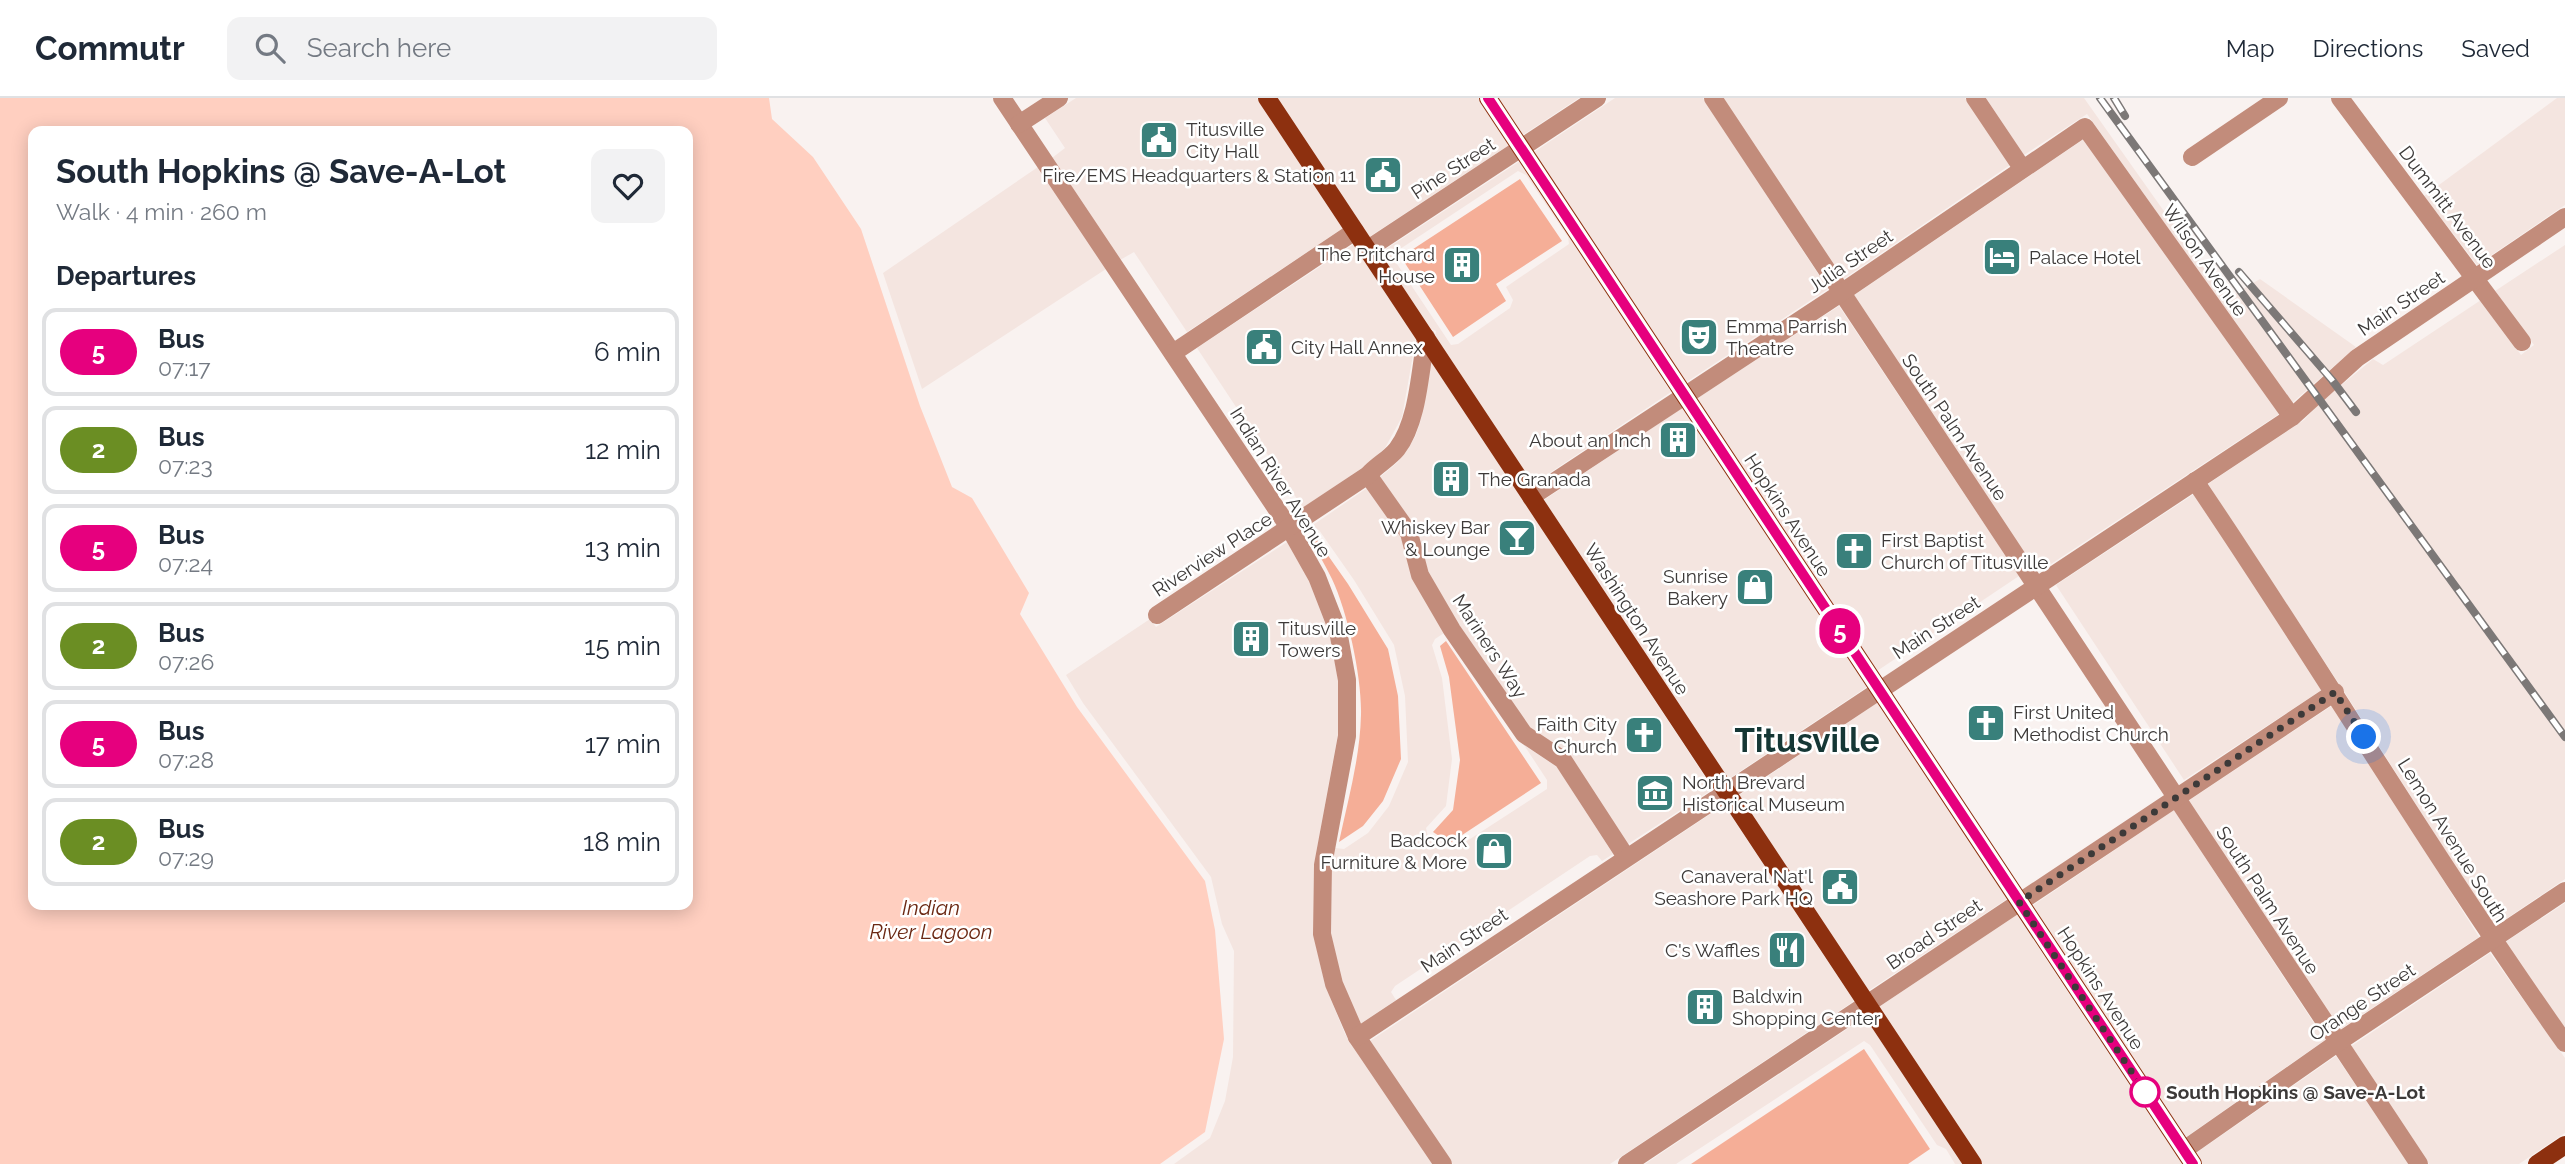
<!DOCTYPE html>
<html lang="en">
<head>
<meta charset="utf-8">
<style>
  body { margin:0; font-family:Raleway,sans-serif; background:#f2f2f3; color:#1f2937; height:100vh; display:flex; flex-direction:column; font-size:26px; white-space:nowrap }
  * { box-sizing:border-box; margin:0 }
  p { font-size:23px; color:#747a83 }
  .icon { flex:none; width:38px; height:38px; fill:none; stroke:currentColor; stroke-width:2; stroke-linecap:round; stroke-linejoin:round }
  .map { position:relative; flex:1; overflow:hidden }
  .drawer { position:absolute; left:28px; top:28px; width:665px; height:784px; display:flex; flex-direction:column; background:#fff; border-radius:14px; box-shadow:0 4px 18px #0003 }
  .drawer>* { flex:none }
  .badge { padding:0 14px; border-radius:23px; font-size:24px; line-height:46px }
  .you { position:absolute; width:35px; height:35px; margin:-18px; border:5px solid #fff; border-radius:50%; background:#1a73e8; box-shadow:0 0 0 10px #1a73e833 }
  .map>.badge { position:absolute; translate:-50% -50%; box-shadow:0 0 0 4px #fff }
  h2 { padding:0 28px; font-size:26px; line-height:63px }
  .round { display:grid; place-items:center; flex:none; width:74px; height:74px; border-radius:14px; background:#f2f2f3 }
  .overview { display:flex; align-items:center; justify-content:space-between; height:119px; padding:0 28px }
  h1 { font-size:33px; font-weight:700; line-height:52px }
  ul { padding:0; list-style:none }
  li { display:flex; align-items:center; gap:21px; height:88px; margin:0 14px 10px; padding:0 14px; border:4px solid #e0e1e3; border-radius:14px }
  li div { flex:1 }
  li b { display:block; font-size:26px }
  li em { font-style:normal }
  li .badge { min-width:77px; font-weight:700; text-align:center }
  header { display:flex; align-items:center; gap:42px; box-sizing:border-box; height:98px; padding:0 35px; background:#fff; border-bottom:2px solid #e0e1e3 }
  header strong { font-size:33px }
  nav { display:flex; gap:38px; margin-inline-start:auto; font-size:24px }
  .search { width:490px; height:63px; background:#f2f2f3; display:flex; align-items:center; gap:18px; box-sizing:border-box; padding:0 24px; border-radius:14px; color:#747a83; font-size:26px }
  .map>svg:first-child { display:block }
  .built { fill:#f4e5e0; fill-rule:evenodd }
  .green { fill:#f5ae97 }
  .water { fill:#ffcfc0; fill-rule:evenodd }
  .lines { fill:none; stroke-linecap:round; stroke-linejoin:round }
  .minor { stroke:#c28c7b; stroke-width:18 }
  .major { stroke:#8d300f; stroke-width:18 }
  .rail-casing { stroke:#7c7877; stroke-width:8 }
  .rail { stroke:#fff; stroke-width:5; stroke-dasharray:16; stroke-linecap:butt }
  .line-casing { stroke:#fff; stroke-width:16 }
  .line { stroke:#e6007e; stroke-width:10 }
  .walk { stroke:#3d3a39; stroke-width:7; stroke-dasharray:0 12.6 }
  .stop-dot { fill:#fff; stroke:#e6007e; stroke-width:3.5 }
  .labels { text-anchor:middle; dominant-baseline:central; stroke-width:5; stroke-linejoin:round; paint-order:stroke }
  .poi-label { font-size:19px; fill:#3d3a39; stroke:#fff; text-anchor:start }
  .street-label { font-size:19px; fill:#3d3a39; stroke:#fff }
  .stop-label { font-size:19px; font-weight:bold; fill:#3d3a39; stroke:#fff; text-anchor:start }
  .water-label { font-size:21px; font-style:italic; fill:#6b2813; stroke:#fff }
  .town-label { font-size:33px; font-weight:bold; fill:#153735; stroke:#fff }
</style>
</head>
<body>
<header>
<strong>Commutr</strong>
<div class="search"><svg class="icon" aria-label="search" viewBox="0 0 24 24"><circle cx="10" cy="10" r="6"/><path d="M15 15l6 6"/></svg>Search here</div>
<nav><a>Map</a><a>Directions</a><a>Saved</a></nav>
</header>
<div class="map">
<svg width="2565" height="1066" viewBox="0 0 2565 1066">
  <rect width="100%" height="100%" fill="#f9f2f0"/>
  <g class="built">
    <polygon points="1076,0 1257,0 1343,130 1187,234 1134,154 1120,162 1052,60 1065,50 1045,20"/>
    <polygon points="1277,0 1478,0 1509,47 1369,139"/>
    <polygon points="1498,0 1579,0 1523,37"/>
    <polygon points="1615,0 1703,0 1828,191 1685,285 1534,54"/>
    <polygon points="1723,0 1965,0 2010,67 1842,182"/>
    <polygon points="1986,0 2084,0 2226,201 2260,181 2356,249 2292,305 2087,16 2024,57"/>
    <polygon points="2557,0 2565,0 2565,107 2477,167 2424,98"/>
    <polygon points="2084,41 2279,316 2045,470 2040,463 2033,468 1853,198"/>
    <path d="M 1520,63 L 1671,294 L 1533,386 L 1435,238 L 1436,233 L 1431,231 L 1380,155 ZM 1518,73 L 1526,77 L 1568,139 L 1569,146 L 1506,189 L 1513,202 L 1510,210 L 1458,246 L 1451,247 L 1395,163 L 1394,155 Z"/>
    <polygon points="1038,69 1106,171 922,291 883,175"/>
    <polygon points="1354,146 1416,240 1402,319 1385,350 1362,370 1303,410 1197,250"/>
    <polygon points="2565,147 2565,781 2494,829 2347,598 2208,386 2304,322 2322,303 2373,261 2383,267 2481,202 2521,257 2534,247 2495,193"/>
    <polygon points="1839,208 2019,478 1877,573 1696,301"/>
    <polygon points="1431,262 1713,691 1628,746 1529,630 1459,527 1428,474 1416,430 1380,379 1398,364 1415,339 1420,325"/>
    <polygon points="1682,310 1867,589 1727,682 1544,402"/>
    <polygon points="1367,390 1401,438 1444,535 1435,541 1432,547 1442,580 1452,661 1446,708 1426,730 1428,739 1446,751 1453,752 1547,691 1547,682 1524,647 1557,669 1613,756 1602,763 1597,757 1590,758 1395,888 1391,894 1396,902 1360,926 1342,884 1331,836 1332,769 1335,750 1344,751 1368,735 1389,708 1408,664 1405,598 1394,547 1354,482 1319,432 1310,429"/>
    <polygon points="2194,396 2323,591 2184,682 2056,487"/>
    <polygon points="1287,444 1309,483 1329,535 1338,581 1338,636 1314,766 1313,834 1325,887 1345,936 1433,1066 1174,1066 1210,1040 1225,1003 1233,959 1234,853 1222,826 1211,779 1083,605 1066,577 1150,521 1156,529"/>
    <polygon points="1877,605 2007,801 1868,893 1738,698"/>
    <polygon points="2333,607 2479,839 2339,932 2188,703"/>
    <polygon points="1724,707 1854,903 1610,1066 1453,1066 1370,943"/>
    <polygon points="2174,712 2325,942 2186,1039 2032,808"/>
    <polygon points="2565,805 2565,931 2504,845"/>
    <polygon points="2017,817 2152,1021 2183,1066 1983,1066 1879,909"/>
    <polygon points="2490,855 2565,960 2565,1035 2519,1066 2429,1066 2350,949"/>
    <polygon points="1865,919 1962,1066 1955,1066 1946,1051 1937,1047 1870,947 1864,943 1676,1066 1645,1066"/>
    <polygon points="2336,958 2409,1066 2203,1066 2196,1055"/>
  </g>
  <g class="green">
    <polygon points="1520,81 1562,143 1496,186 1506,203 1453,239 1401,159"/>
    <path d="M 1313,436 L 1348,486 L 1388,551 L 1398,598 L 1401,661 L 1383,703 L 1363,728 L 1339,744 C 1348,702 1360,660 1361,617 C 1362,580 1348,515 1332,481 C 1325,467 1317,453 1309,439 Z"/>
    <polygon points="1446,543 1541,685 1450,745 1433,734 1453,712 1460,662 1449,579 1440,548"/>
    <polygon points="1864,951 1930,1051 1908,1066 1691,1066"/>
  </g>
  <path class="water" d="M 0,0 L 769,0 L 772,21 L 813,59 L 861,131 L 920,308 L 952,389 L 972,400 L 1029,495 L 1020,516 L 1077,609 L 1205,783 L 1215,832 L 1224,941 L 1205,1034 L 1160,1066 L 0,1066 ZM 33,33 L 688,33 L 688,807 L 33,807 Z"/>
  <g class="lines">
    <g class="minor">
      <polyline points="1002,0 1290,431 1317,479 1338,533 1347,582 1347,638 1323,767 1322,836 1334,886 1357,939 1443,1066"/>
      <polyline points="1713,0 2419,1066"/>
      <polyline points="1975,0 2022,70"/>
      <polyline points="2340,0 2522,244"/>
      <polyline points="1019,26 1059,0"/>
      <polyline points="2192,59 2279,0"/>
      <polyline points="1368,151 1597,0"/>
      <polyline points="1173,255 1355,133"/>
      <polyline points="1368,377 1409,435 1420,477 1452,532 1524,636 1563,662 1626,759"/>
      <path d="M 2195,383 C 2321,569 2435,762 2565,945"/>
      <polyline points="1531,399 1841,195 2085,29 2292,319"/>
      <path d="M 1157,517 L 1368,377 C 1377,367 1389,361 1397,351 C 1418,324 1420,273 1426,239"/>
      <polyline points="1357,939 2292,319 2357,260 2565,119"/>
      <polyline points="2184,1052 2337,945 2565,793"/>
      <polyline points="1627,1066 2335,594"/>
    </g>
    <g class="major">
      <polyline points="1267,0 1973,1066"/>
      <polyline points="1488,0 2193,1066"/>
      <polyline points="2537,1066 2565,1047"/>
    </g>
    <g class="rail-casing">
      <g id="rail">
        <polyline points="2100,0 2565,639"/>
        <polyline points="2114,0 2125,18"/>
        <polyline points="2239,174 2332,282 2356,314"/>
      </g>
    </g>
    <use href="#rail" class="rail"/>
  </g>
  <g class="lines">
    <g class="line-casing">
      <polyline id="line" points="1488,0 2193,1066"/>
    </g>
    <use href="#line" class="line"/>
    <polyline class="walk" points="2145,994 2019,804 2335,594 2364,639"/>
  </g>
  <defs>
    <g id="civic-square" transform="scale(2.0125)"><rect x="-9" y="-9" width="18" height="18" rx="4" fill="#39807b" stroke="#fff"/><path d="M-.6-6.5H3V-4.5H.6V-3L4-1V1h2V6H-6V1h2V-1L-.6-3ZM-1.2 2.5V6h2.4V2.5Z" fill="#fff"/></g>
    <g id="hotel-square" transform="scale(2.0125)"><rect x="-9" y="-9" width="18" height="18" rx="4" fill="#39807b" stroke="#fff"/><path d="M-6-4.5h1.5V1H6V5H4.5V3h-9V5H-6ZM-4 0a1.8 1.8 0 1 1 3.6 0ZM.5 0V-2.5h3Q6-2.5 6 0Z" fill="#fff"/></g>
    <g id="building-square" transform="scale(2.0125)"><rect x="-9" y="-9" width="18" height="18" rx="4" fill="#39807b" stroke="#fff"/><path d="M-4-6H4V6H1V3H-1V6H-4ZM-2.5-4.3h1.7v1.8h-1.7ZM.8-4.3h1.7v1.8H.8ZM-2.5-1h1.7V.8h-1.7ZM.8-1h1.7V.8H.8Z" fill="#fff"/></g>
    <g id="theatre-square" transform="scale(2.0125)"><rect x="-9" y="-9" width="18" height="18" rx="4" fill="#39807b" stroke="#fff"/><path d="M-5-5.5Q0-4 5-5.5V0Q5 5 0 6Q-5 5-5 0ZM-3.3-2.5H-1v1.5H-3.3ZM1-2.5H3.3v1.5H1ZM-2.8 1Q0 5.5 2.8 1Z" fill="#fff"/></g>
    <g id="bar-square" transform="scale(2.0125)"><rect x="-9" y="-9" width="18" height="18" rx="4" fill="#39807b" stroke="#fff"/><path d="M-6-5H6L.8 .8V4.5H3.5V6h-7V4.5H-.8V.8Z" fill="#fff"/></g>
    <g id="church-square" transform="scale(2.0125)"><rect x="-9" y="-9" width="18" height="18" rx="4" fill="#39807b" stroke="#fff"/><path d="M-1.2-6h2.4v3.5h3.3v2.4h-3.3V6h-2.4V-.1h-3.3v-2.4h3.3Z" fill="#fff"/></g>
    <g id="shop-square" transform="scale(2.0125)"><rect x="-9" y="-9" width="18" height="18" rx="4" fill="#39807b" stroke="#fff"/><path d="M-5-2.5h2.3a2.7 3.5 0 0 1 5.4 0H5L5.5 6h-11ZM-1.5-2.5h3a1.5 2.3 0 0 0-3 0Z" fill="#fff"/></g>
    <g id="museum-square" transform="scale(2.0125)"><rect x="-9" y="-9" width="18" height="18" rx="4" fill="#39807b" stroke="#fff"/><path d="M0-6L6-3V-2H-6V-3ZM-5-1h2V3h-2ZM-1-1h2V3h-2ZM3-1h2V3H3ZM-6 4H6V6H-6Z" fill="#fff"/></g>
    <g id="restaurant-square" transform="scale(2.0125)"><rect x="-9" y="-9" width="18" height="18" rx="4" fill="#39807b" stroke="#fff"/><path d="M-5-6h1v4h1v-4h1v4h1v-4h1v5L-1.5 .5V6h-2V.5L-5-1ZM5-6V6H3V1.5H1.5Q1.5-4 5-6Z" fill="#fff"/></g>
  </defs>
  <g fill-rule="evenodd">
    <use href="#civic-square" x="1159" y="42"/>
    <use href="#civic-square" x="1383" y="77"/>
    <use href="#hotel-square" x="2002" y="159"/>
    <use href="#building-square" x="1462" y="167"/>
    <use href="#theatre-square" x="1699" y="239"/>
    <use href="#civic-square" x="1264" y="249"/>
    <use href="#building-square" x="1678" y="342"/>
    <use href="#building-square" x="1451" y="381"/>
    <use href="#bar-square" x="1517" y="440"/>
    <use href="#church-square" x="1854" y="453"/>
    <use href="#shop-square" x="1755" y="489"/>
    <use href="#building-square" x="1251" y="541"/>
    <use href="#church-square" x="1986" y="625"/>
    <use href="#church-square" x="1644" y="637"/>
    <use href="#museum-square" x="1655" y="695"/>
    <use href="#shop-square" x="1494" y="753"/>
    <use href="#civic-square" x="1840" y="789"/>
    <use href="#restaurant-square" x="1787" y="852"/>
    <use href="#building-square" x="1705" y="909"/>
  </g>
  <circle class="stop-dot" cx="2145" cy="994" r="14"/>
  <g class="labels">
    <g class="poi-label">
      <text x="1186" y="31">Titusville<tspan x="1186" dy="22">City Hall</tspan></text>
      <text x="1356" y="77" text-anchor="end">Fire/EMS Headquarters &amp; Station 11</text>
      <text x="1435" y="156" text-anchor="end">The Pritchard<tspan x="1435" dy="22">House</tspan></text>
      <text x="2029" y="159">Palace Hotel</text>
      <text x="1726" y="228">Emma Parrish<tspan x="1726" dy="22">Theatre</tspan></text>
      <text x="1291" y="249">City Hall Annex</text>
      <text x="1651" y="342" text-anchor="end">About an Inch</text>
      <text x="1478" y="381">The Granada</text>
      <text x="1490" y="429" text-anchor="end">Whiskey Bar<tspan x="1490" dy="22">&amp; Lounge</tspan></text>
      <text x="1881" y="442">First Baptist<tspan x="1881" dy="22">Church of Titusville</tspan></text>
      <text x="1728" y="478" text-anchor="end">Sunrise<tspan x="1728" dy="22">Bakery</tspan></text>
      <text x="1278" y="530">Titusville<tspan x="1278" dy="22">Towers</tspan></text>
      <text x="2013" y="614">First United<tspan x="2013" dy="22">Methodist Church</tspan></text>
      <text x="1617" y="626" text-anchor="end">Faith City<tspan x="1617" dy="22">Church</tspan></text>
      <text x="1682" y="684">North Brevard<tspan x="1682" dy="22">Historical Museum</tspan></text>
      <text x="1467" y="742" text-anchor="end">Badcock<tspan x="1467" dy="22">Furniture &amp; More</tspan></text>
      <text x="1813" y="778" text-anchor="end">Canaveral Nat'l<tspan x="1813" dy="22">Seashore Park HQ</tspan></text>
      <text x="1760" y="852" text-anchor="end">C's Waffles</text>
      <text x="1732" y="898">Baldwin<tspan x="1732" dy="22">Shopping Center</tspan></text>
    </g>
    <g class="street-label">
      <text transform="translate(1453 70) rotate(-33)">Pine Street</text>
      <text transform="translate(2448 109) rotate(53)">Dummitt Avenue</text>
      <text transform="translate(2205 162) rotate(55)">Wilson Avenue</text>
      <text transform="translate(1850 163) rotate(-34)">Julia Street</text>
      <text transform="translate(2401 205) rotate(-34)">Main Street</text>
      <text transform="translate(1955 329) rotate(56)">South Palm Avenue</text>
      <text transform="translate(1281 384) rotate(58)">Indian River Avenue</text>
      <text transform="translate(1788 417) rotate(57)">Hopkins Avenue</text>
      <text transform="translate(1212 456) rotate(-33)">Riverview Place</text>
      <text transform="translate(1637 521) rotate(57)">Washington Avenue</text>
      <text transform="translate(1936 529) rotate(-33)">Main Street</text>
      <text transform="translate(1490 548) rotate(57)">Mariners Way</text>
      <text transform="translate(2453 742) rotate(58)">Lemon Avenue South</text>
      <text transform="translate(2268 802) rotate(57)">South Palm Avenue</text>
      <text transform="translate(1934 836) rotate(-34)">Broad Street</text>
      <text transform="translate(1464 842) rotate(-34)">Main Street</text>
      <text transform="translate(2101 890) rotate(57)">Hopkins Avenue</text>
      <text transform="translate(2362 904) rotate(-34)">Orange Street</text>
    </g>
    <g class="stop-label">
      <text x="2166" y="994">South Hopkins @ Save-A-Lot</text>
    </g>
    <g class="water-label">
      <text x="931" y="809">Indian<tspan x="931" dy="24">River Lagoon</tspan></text>
    </g>
    <g class="town-label">
      <text x="1807" y="642">Titusville</text>
    </g>
  </g>
</svg>
<div class="you" style="left:2364px;top:639px"></div>
<b class="badge" style="left:1840px;top:533px;background:#e6007e;color:#fff">5</b>
<section class="drawer">
<div class="overview"><div><h1>South Hopkins @ Save-A-Lot</h1><p>Walk · 4 min · 260 m</p></div><a class="round"><svg class="icon" aria-label="heart" viewBox="0 0 24 24"><path d="M12 20l-8-8c-3-5 5-10 8-4 3-6 11-1 8 4z"/></svg></a></div>
<h2>Departures</h2>
<ul>
<li><span class="badge" style="background:#e6007e;color:#fff">5</span><div><b>Bus</b><p>07:17</p></div><em>6 min</em></li>
<li><span class="badge" style="background:#6b8e23;color:#fff">2</span><div><b>Bus</b><p>07:23</p></div><em>12 min</em></li>
<li><span class="badge" style="background:#e6007e;color:#fff">5</span><div><b>Bus</b><p>07:24</p></div><em>13 min</em></li>
<li><span class="badge" style="background:#6b8e23;color:#fff">2</span><div><b>Bus</b><p>07:26</p></div><em>15 min</em></li>
<li><span class="badge" style="background:#e6007e;color:#fff">5</span><div><b>Bus</b><p>07:28</p></div><em>17 min</em></li>
<li><span class="badge" style="background:#6b8e23;color:#fff">2</span><div><b>Bus</b><p>07:29</p></div><em>18 min</em></li>
</ul>
</section>
</div>
</body>
</html>
